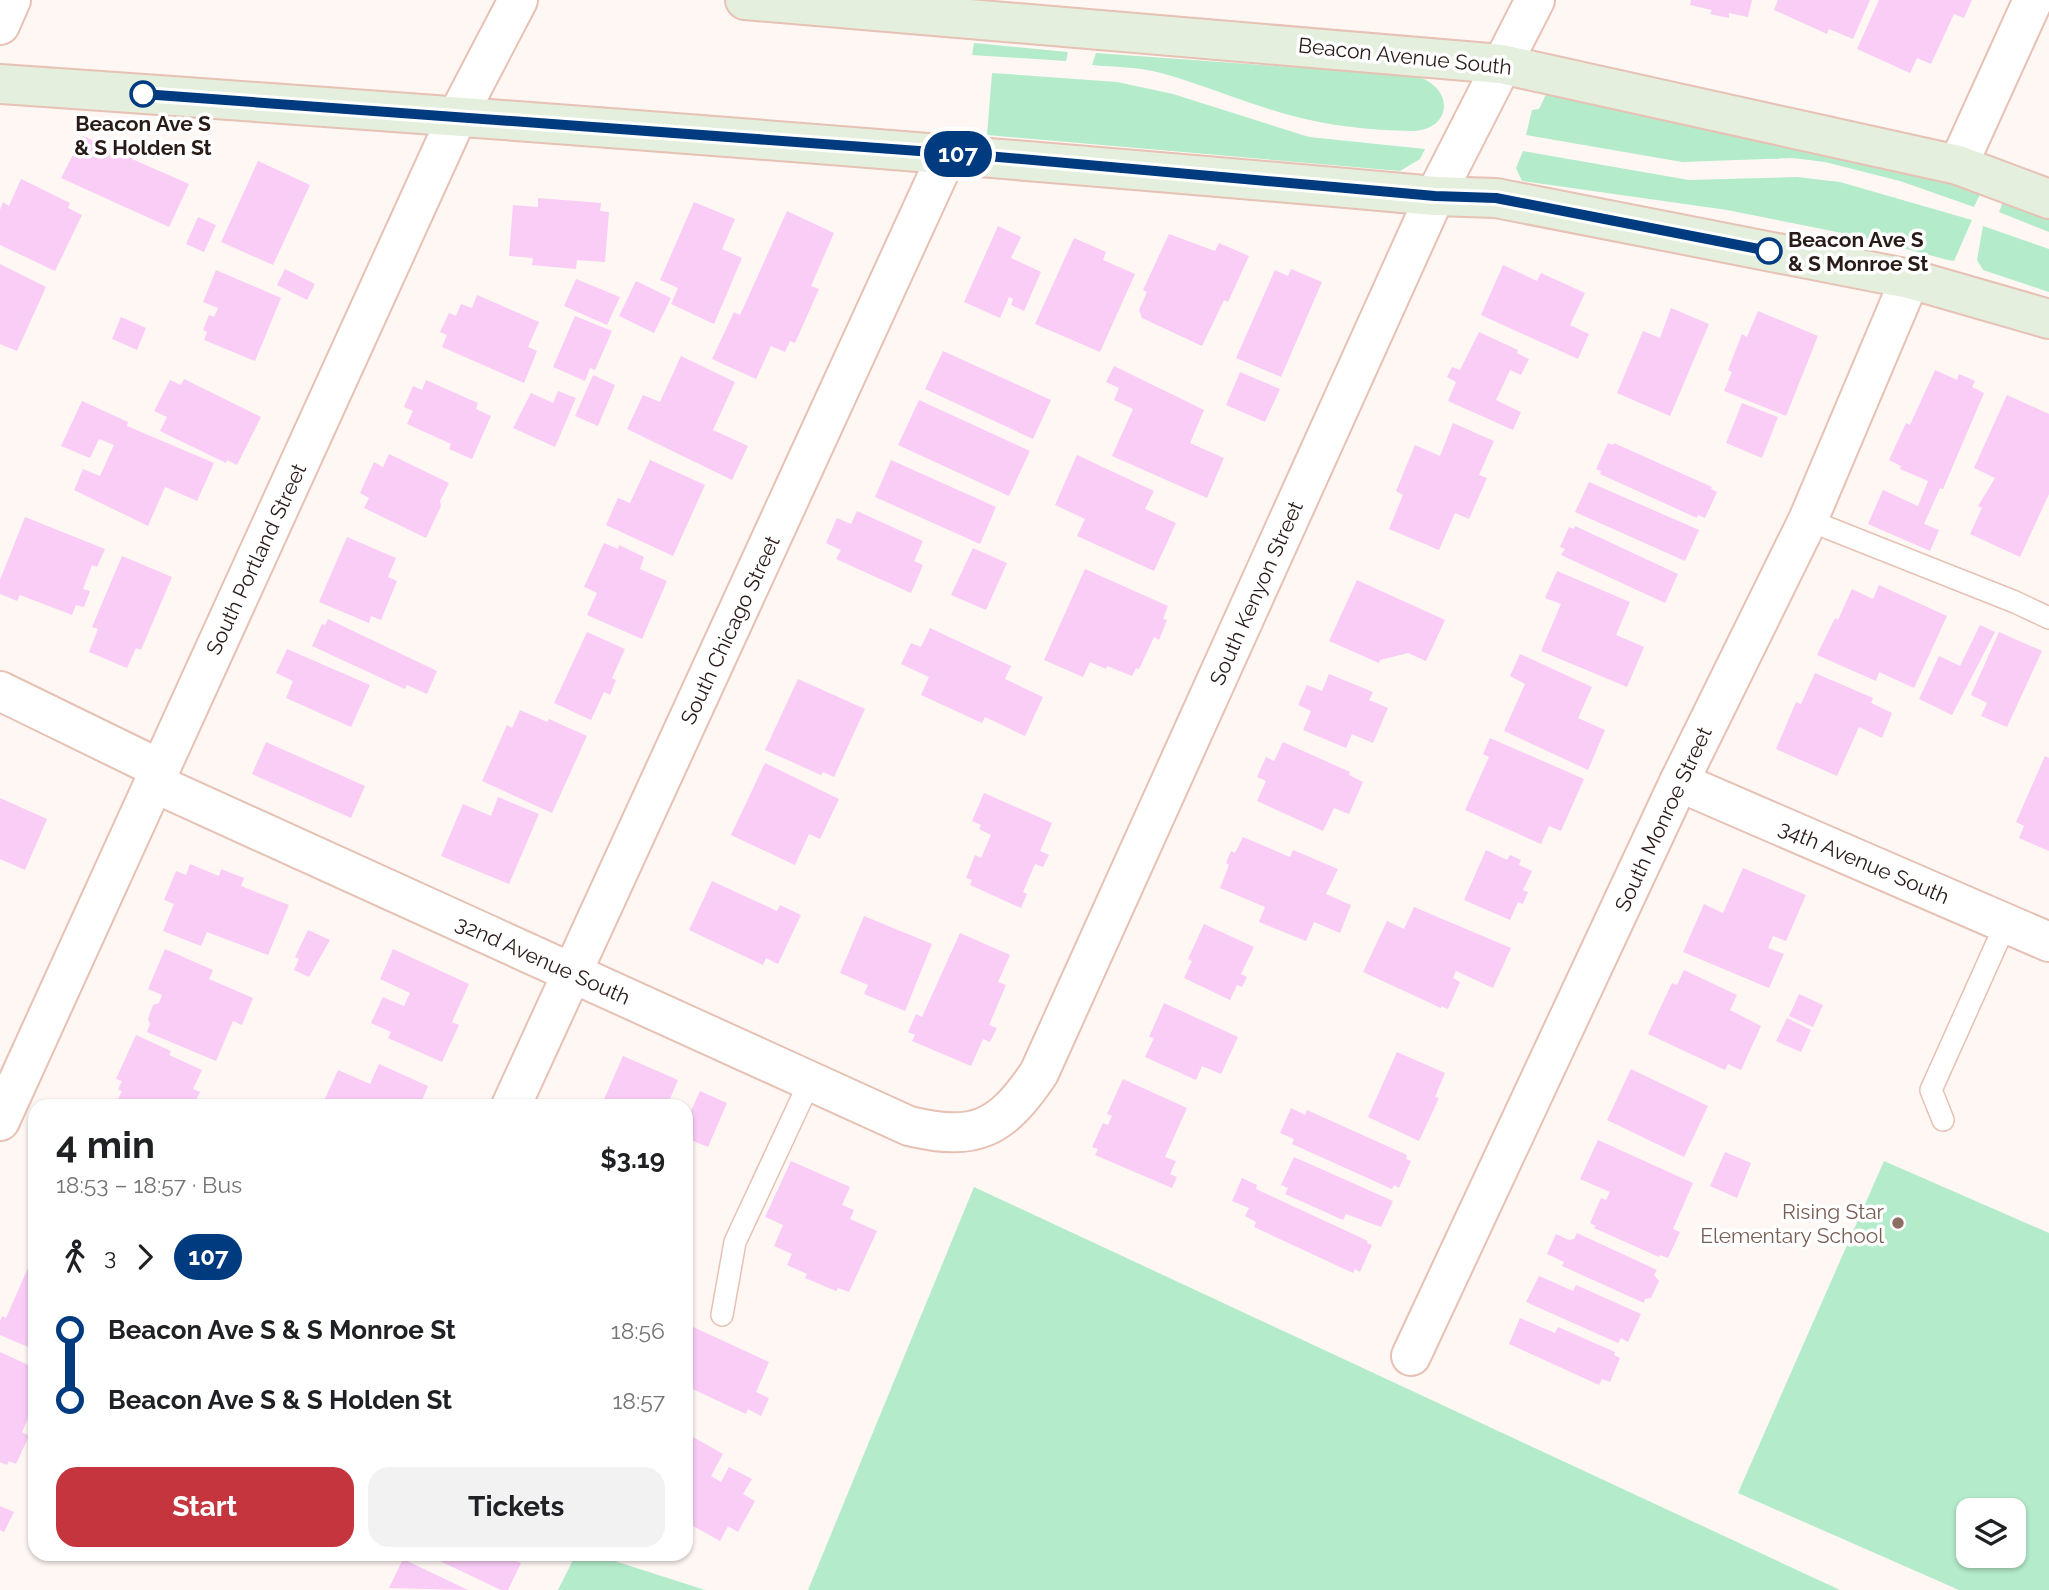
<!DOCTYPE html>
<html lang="en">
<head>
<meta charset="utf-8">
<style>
  body { margin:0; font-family:Raleway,sans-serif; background:#f2f2f2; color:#202124; height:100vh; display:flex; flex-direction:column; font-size:26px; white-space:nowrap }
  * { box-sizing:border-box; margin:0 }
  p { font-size:23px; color:#757577 }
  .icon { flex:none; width:38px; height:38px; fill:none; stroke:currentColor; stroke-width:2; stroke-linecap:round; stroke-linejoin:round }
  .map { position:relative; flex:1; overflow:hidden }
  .details { position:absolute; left:28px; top:1099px; width:665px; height:462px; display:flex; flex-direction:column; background:#fff; border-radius:21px; box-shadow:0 2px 5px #0004 }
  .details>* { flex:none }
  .badge { padding:0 14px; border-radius:23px; font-size:24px; line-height:46px }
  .buttons { position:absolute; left:1956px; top:1498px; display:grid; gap:14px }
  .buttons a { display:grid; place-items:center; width:70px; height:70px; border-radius:14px; background:#fff; box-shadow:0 2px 5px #0004; font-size:35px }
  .map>.badge { position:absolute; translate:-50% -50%; box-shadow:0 0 0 4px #fff }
  .legs { display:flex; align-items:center; gap:10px; height:77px; padding:0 28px; font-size:23px }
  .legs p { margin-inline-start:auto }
  .head { display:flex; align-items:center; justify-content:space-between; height:119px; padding:0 28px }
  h1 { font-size:38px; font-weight:700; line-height:52px }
  .primary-button { display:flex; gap:14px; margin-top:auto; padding:14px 28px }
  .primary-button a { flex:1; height:80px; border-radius:21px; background:#c5353d; color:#fff; font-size:28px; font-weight:700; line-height:80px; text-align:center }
  .primary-button a+a { background:#f2f2f2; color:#202124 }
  ul { padding:0 28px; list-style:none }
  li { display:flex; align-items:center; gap:24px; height:70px; font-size:26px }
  li i { display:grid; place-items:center; width:10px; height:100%; margin:0 9px; background:currentColor }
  li i::after { content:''; width:18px; height:18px; margin:-9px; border:5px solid; border-radius:50%; background:#fff }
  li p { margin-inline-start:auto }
  li:first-child i { background:linear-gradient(#0000 50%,currentColor 0) }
  li:last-child i { background:linear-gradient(currentColor 50%,#0000 0) }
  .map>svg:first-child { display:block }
  .green { fill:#b4ebca; fill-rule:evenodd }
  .building { fill:#facdf6 }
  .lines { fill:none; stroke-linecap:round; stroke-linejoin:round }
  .service-casing { stroke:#e6c1b4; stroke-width:24 }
  .minor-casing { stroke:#e6c1b4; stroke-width:42 }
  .secondary-casing { stroke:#e6c1b4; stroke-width:42 }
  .service { stroke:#fff; stroke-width:21 }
  .minor { stroke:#fff; stroke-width:38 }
  .secondary { stroke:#e4efdd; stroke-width:38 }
  .line-1-casing { stroke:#fff; stroke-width:16 }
  .line-1 { stroke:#003b80; stroke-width:10 }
  .stop-1-dot { fill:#fff; stroke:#003b80; stroke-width:3.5 }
  .education-dot { fill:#8d6e63; stroke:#fff; stroke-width:2.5 }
  .labels { text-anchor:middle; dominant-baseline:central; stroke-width:7; stroke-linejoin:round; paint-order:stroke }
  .street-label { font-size:21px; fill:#291b17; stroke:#fff }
  .stop-label { font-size:21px; font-weight:bold; fill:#291b17; stroke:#fff }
  .education-label { font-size:21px; fill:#785e54; stroke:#fff; text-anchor:end }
</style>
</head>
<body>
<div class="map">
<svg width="2049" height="1590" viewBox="0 0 2049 1590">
  <rect width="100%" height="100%" fill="#fff7f4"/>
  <g class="green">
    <polygon points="974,43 1068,52 1066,61 972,55"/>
    <path d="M 1096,53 L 1416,76 C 1456,88 1452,131 1411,131 C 1370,130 1329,126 1289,115 C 1246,103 1204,85 1161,73 C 1139,67 1115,67 1092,65 Z"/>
    <polygon points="992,73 1117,82 1173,94 1309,137 1425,149 1420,159 1400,171 987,135"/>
    <polygon points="1548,90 1649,106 1982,190 1974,207 1900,181 1825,162 1792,158 1682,162 1526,135 1532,110 1539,109"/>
    <polygon points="1523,151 1689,180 1797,177 1840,182 1972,220 1954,261 1948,260 1857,236 1727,210 1522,181 1516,168"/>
    <polygon points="2005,197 2049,212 2049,232 1999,212"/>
    <polygon points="1983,226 2049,249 2049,292 1983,270 1977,260"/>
    <path d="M 1884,1161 L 2049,1233 L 2049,1590 L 1959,1590 L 1738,1493 ZM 1969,1510 L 2014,1510 L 2014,1556 L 1969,1556 Z"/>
    <polygon points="974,1187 1840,1590 808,1590"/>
    <polygon points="576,1554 593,1554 705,1590 558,1590"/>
  </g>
  <g class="building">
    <polygon points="1691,0 1752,0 1748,17 1729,13 1729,18 1710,14 1712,10 1690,5"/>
    <polygon points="1778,0 1870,0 1853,39 1829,29 1827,34 1774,10"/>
    <polygon points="1879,0 1972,0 1964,18 1954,14 1931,64 1917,58 1910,73 1857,49"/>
    <polygon points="83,136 118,152 120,146 134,153 132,159 189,184 169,227 61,178"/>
    <polygon points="258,161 310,185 273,265 221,242"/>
    <polygon points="21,179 70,203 68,208 82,215 55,271 0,245 0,210 3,202 9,206"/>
    <polygon points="538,198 601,203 600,211 609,212 605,262 577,260 576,269 532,265 533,258 509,256 513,205 538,207"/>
    <polygon points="694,202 735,219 722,249 742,258 714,324 671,304 678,288 660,280"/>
    <polygon points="787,211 834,233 811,286 819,289 795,343 790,341 785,352 771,346 756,379 712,359 734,312 740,315"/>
    <polygon points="198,217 216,225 204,252 186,244"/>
    <polygon points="998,226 1021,237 1011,258 1041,272 1024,311 1011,305 1013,299 1009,297 1000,318 964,302"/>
    <polygon points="1169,234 1215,251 1219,243 1249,256 1228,302 1224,300 1202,346 1142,318 1139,310 1147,292 1143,290"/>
    <polygon points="1074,238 1106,252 1103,260 1135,274 1100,352 1035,324"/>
    <polygon points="0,264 46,287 17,351 0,344"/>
    <polygon points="1503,265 1537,281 1541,273 1585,293 1570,325 1589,334 1578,359 1481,315"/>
    <polygon points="285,269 315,284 307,300 277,285"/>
    <polygon points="1291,269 1322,282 1281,377 1236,358 1275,270 1288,276"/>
    <polygon points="216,270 281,298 255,361 204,340 207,332 203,330 209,315 214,317 218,308 203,302"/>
    <polygon points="576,279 620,297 607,325 564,306"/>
    <polygon points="636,281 671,298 654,333 619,316"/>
    <polygon points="477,295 539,322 528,347 537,351 524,383 442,347 447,335 440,332 449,313 456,316 461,304 472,308"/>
    <polygon points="1671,308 1709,324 1670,416 1617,393 1643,331 1660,338"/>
    <polygon points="1758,311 1818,336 1786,416 1724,391 1732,372 1728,370 1742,334 1747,337"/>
    <polygon points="575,316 612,331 595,370 590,368 585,381 553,367"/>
    <polygon points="121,317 146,328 137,350 112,339"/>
    <polygon points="1479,332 1518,350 1517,353 1529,359 1521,375 1510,370 1496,400 1521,412 1513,430 1448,401 1456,382 1447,377 1452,367 1460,370"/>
    <polygon points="943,351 1051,400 1033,439 925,389"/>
    <polygon points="681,356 735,382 713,430 748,446 732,480 627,429 643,395 660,402"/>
    <polygon points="1114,366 1204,410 1190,443 1224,458 1207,498 1112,456 1133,409 1114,400 1119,388 1106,382"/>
    <polygon points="1935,370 1957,380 1959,374 1975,381 1972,387 1984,393 1943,489 1940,488 1924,524 1939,530 1930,551 1868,524 1883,490 1918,506 1928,481 1900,469 1901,466 1889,460 1906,423 1910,425"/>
    <polygon points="1240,372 1280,389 1265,422 1226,405"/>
    <polygon points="593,375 615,385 598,426 575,416"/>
    <polygon points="184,379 261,417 237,465 227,460 226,463 160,431 167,417 154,411 170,380 181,385"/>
    <polygon points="426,380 478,403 476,409 491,416 472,459 449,449 451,444 407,424 413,411 404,407 413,386 422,390"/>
    <polygon points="558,391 576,398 555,447 513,428 531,393 553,403"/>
    <polygon points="2007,395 2049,414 2049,494 2020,557 1970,534 1982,508 1978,506 1995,478 1974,468"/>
    <polygon points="919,400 1030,451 1009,496 898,445"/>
    <polygon points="82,401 128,422 127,426 214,463 197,501 165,487 148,526 74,490 83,469 100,476 114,445 99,439 90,458 61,446"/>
    <polygon points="1742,403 1778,417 1762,458 1726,443"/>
    <polygon points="1453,423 1494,441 1479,475 1487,478 1469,519 1455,513 1439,550 1389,529 1403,495 1396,491 1415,445 1440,456"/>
    <polygon points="1608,443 1613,445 1614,443 1712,487 1711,489 1717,492 1705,518 1698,515 1697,518 1600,474 1601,471 1596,469"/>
    <polygon points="389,454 449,483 440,501 441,506 426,538 364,508 369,498 360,493 374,462 383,467"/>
    <polygon points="1077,455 1154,491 1145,509 1176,523 1154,571 1077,536 1085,519 1055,505"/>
    <polygon points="650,460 705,485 673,556 606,525 618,498 630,503"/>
    <polygon points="891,460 996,507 980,544 875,497"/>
    <polygon points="1589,482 1699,530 1685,561 1575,512"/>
    <polygon points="857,511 923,541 914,561 923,565 911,593 836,559 841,550 826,543 837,518 851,524"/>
    <polygon points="25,517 105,549 97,567 92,565 83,589 90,591 84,607 76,605 72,615 20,595 17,601 0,594 0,580"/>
    <polygon points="1575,526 1678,574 1665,603 1561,555 1565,549 1560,547 1569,527 1574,529"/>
    <polygon points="347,537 396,558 388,577 397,581 381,620 371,616 369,623 319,602"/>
    <polygon points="604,543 618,549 619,545 644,557 640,569 667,581 642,639 587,615 597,593 584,587"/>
    <polygon points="973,548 1007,563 986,610 951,595"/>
    <polygon points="122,556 172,577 141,650 136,648 127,668 89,652 98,629 92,627"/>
    <polygon points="1085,569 1168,606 1163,619 1167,620 1159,640 1154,637 1139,669 1136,668 1132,676 1107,666 1106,669 1090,662 1083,677 1044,660"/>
    <polygon points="1557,571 1630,602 1616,635 1644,647 1627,687 1541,651 1561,604 1545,598"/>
    <polygon points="1357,580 1445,620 1426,661 1408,653 1380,660 1379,663 1329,641"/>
    <polygon points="1879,585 1947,616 1914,688 1879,672 1876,681 1817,655 1835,618 1838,620 1852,589 1873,599"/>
    <polygon points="328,619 437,671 427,694 407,685 405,689 312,646 322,624 325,625"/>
    <polygon points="1980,625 1995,632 1952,715 1919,699 1939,656 1960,666"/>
    <polygon points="930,628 1011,666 1005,679 1043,697 1025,736 985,717 982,723 921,695 929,677 901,664 911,643 921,647"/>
    <polygon points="587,632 625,649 612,678 616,680 610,695 604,692 591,720 554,703"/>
    <polygon points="1999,632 2042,651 2007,727 1981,716 1987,703 1971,695"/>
    <polygon points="287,649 370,685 351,727 286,698 293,681 276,673"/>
    <polygon points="1520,654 1592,687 1578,718 1605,730 1588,770 1504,731 1525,684 1510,676"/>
    <polygon points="1815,673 1873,698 1871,703 1892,713 1882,738 1859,727 1837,776 1776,749 1796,702 1801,704"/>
    <polygon points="1329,674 1373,692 1369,700 1388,708 1373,743 1352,734 1346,748 1303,730 1311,711 1298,705 1307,685 1322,691"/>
    <polygon points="798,679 865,709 834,777 823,772 821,775 765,750"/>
    <polygon points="520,710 547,722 549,719 587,736 552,813 482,781 507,725 512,728"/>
    <polygon points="1490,738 1584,779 1561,831 1549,826 1541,844 1465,810 1489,757 1483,754"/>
    <polygon points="266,742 365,786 351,818 252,774"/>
    <polygon points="1283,742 1350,772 1349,775 1363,782 1349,814 1334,808 1323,831 1257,801 1266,781 1257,777 1266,757 1274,761"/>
    <polygon points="2045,756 2049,758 2049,851 2019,838 2024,826 2016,822"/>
    <polygon points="765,763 839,799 820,839 809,834 795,865 731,835"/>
    <polygon points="984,793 1052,823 1040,851 1049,855 1043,867 1035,864 1023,892 1027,894 1021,908 970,885 972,880 966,878 975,855 981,858 991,835 979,829 981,825 972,821"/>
    <polygon points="498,797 539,814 509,884 441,856 463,804 491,816"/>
    <polygon points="0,798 47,819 25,870 0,859"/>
    <polygon points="1243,837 1290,857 1293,850 1338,869 1326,894 1351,905 1340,933 1314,922 1306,941 1259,922 1265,907 1220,888 1229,865 1226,863 1231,851 1235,853"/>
    <polygon points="1486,850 1507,860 1510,855 1521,860 1519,865 1532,871 1523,890 1528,892 1523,904 1518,902 1510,920 1464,900"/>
    <polygon points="190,864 219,876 221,869 244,878 241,886 289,905 268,955 207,932 201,946 163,931 174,904 164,900 176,871 186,875"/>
    <polygon points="1743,868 1806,895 1786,941 1773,936 1768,948 1784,954 1769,988 1683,952 1704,904 1723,913"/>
    <polygon points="712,881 777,911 780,905 801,915 778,964 766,958 763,965 689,930"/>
    <polygon points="1414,907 1511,948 1493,988 1456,971 1453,978 1460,982 1448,1009 1441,1006 1441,1008 1363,972 1387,921 1404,929"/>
    <polygon points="864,916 932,944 905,1011 864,994 868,985 840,973"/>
    <polygon points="1204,924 1254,947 1241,974 1247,977 1242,987 1237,985 1230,1000 1184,978 1192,961 1188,959"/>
    <polygon points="308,930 330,940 309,977 294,970 299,959 295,957"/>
    <polygon points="960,933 1010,955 998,982 1006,985 989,1025 997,1028 990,1042 983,1039 971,1066 912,1041 915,1035 908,1032 916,1014 922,1017"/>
    <polygon points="165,949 213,970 209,979 253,998 242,1025 233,1021 216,1061 147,1032 150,1024 148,1019 153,1005 159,1003 162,995 148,989"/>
    <polygon points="393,949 469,984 452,1022 459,1025 442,1062 388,1038 391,1032 371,1023 383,997 404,1006 410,993 380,979"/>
    <polygon points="1684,970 1737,995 1730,1010 1761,1026 1741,1070 1728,1064 1725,1070 1648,1034 1672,983 1677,985"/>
    <polygon points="1799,994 1823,1005 1813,1027 1789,1016"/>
    <polygon points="1164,1003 1238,1037 1221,1074 1202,1066 1196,1080 1145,1057 1154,1038 1149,1037"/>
    <polygon points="1787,1018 1811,1030 1801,1052 1776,1041"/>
    <polygon points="136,1035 171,1051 169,1055 202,1070 193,1089 200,1092 193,1106 115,1106 122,1091 118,1090 122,1081 116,1079"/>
    <polygon points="1397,1052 1445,1073 1435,1097 1439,1098 1419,1141 1368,1117"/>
    <polygon points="623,1056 678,1080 667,1106 601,1106"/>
    <polygon points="379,1064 428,1086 421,1103 413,1099 410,1106 329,1106 323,1103 338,1070 370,1084"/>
    <polygon points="1631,1069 1708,1106 1684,1157 1607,1120"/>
    <polygon points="1123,1079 1187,1108 1165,1157 1176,1161 1170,1174 1177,1177 1172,1188 1095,1155 1098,1149 1092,1147 1103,1123 1108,1125 1112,1116 1107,1114"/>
    <polygon points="700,1091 727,1103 708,1147 686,1138 686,1122"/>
    <polygon points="1291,1108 1305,1115 1307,1110 1407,1155 1406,1159 1411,1161 1399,1188 1394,1185 1392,1189 1292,1144 1294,1139 1280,1133"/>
    <polygon points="1598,1140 1693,1183 1673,1229 1680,1232 1668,1258 1660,1255 1659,1257 1594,1228 1596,1226 1590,1223 1601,1198 1606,1200 1610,1192 1580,1179"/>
    <polygon points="1725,1152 1751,1163 1737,1198 1710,1186"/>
    <polygon points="1294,1157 1393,1201 1381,1227 1346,1214 1343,1220 1285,1194 1288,1188 1281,1185"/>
    <polygon points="791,1161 850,1187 842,1205 854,1210 850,1219 877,1231 849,1292 838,1288 836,1291 805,1278 807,1274 787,1265 792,1254 774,1246 783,1225 765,1217"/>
    <polygon points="1242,1178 1257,1185 1256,1189 1368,1241 1367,1243 1372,1245 1360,1272 1355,1269 1353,1273 1254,1227 1256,1222 1245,1216 1249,1208 1232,1201"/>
    <polygon points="1577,1233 1657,1270 1654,1275 1659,1281 1651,1298 1645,1299 1644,1303 1562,1266 1564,1262 1547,1254 1556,1234 1569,1240 1574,1239"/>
    <polygon points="35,1252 35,1350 0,1335 0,1321 2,1316 6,1318"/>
    <polygon points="1539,1276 1573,1291 1576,1285 1641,1314 1628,1342 1621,1338 1618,1343 1526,1302"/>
    <polygon points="1520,1318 1555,1333 1558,1327 1615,1352 1614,1355 1620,1358 1610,1382 1602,1379 1599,1385 1509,1344"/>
    <polygon points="689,1325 769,1362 756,1392 769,1398 761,1416 748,1409 746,1414 686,1386 686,1333"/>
    <polygon points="0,1352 35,1368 35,1402 22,1432 29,1436 16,1464 9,1461 7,1465 0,1462"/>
    <polygon points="686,1433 723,1454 711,1476 721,1482 729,1467 752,1479 743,1494 755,1501 738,1532 728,1526 720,1541 686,1522"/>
    <polygon points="0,1506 14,1512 4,1532 0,1530"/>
    <polygon points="425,1554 502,1554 521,1563 508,1590 501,1590"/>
    <polygon points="403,1559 468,1590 389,1588"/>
  </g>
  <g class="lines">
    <g class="service-casing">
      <g id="service">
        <polyline points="1808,520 2015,602 2049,618"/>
        <polyline points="1943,1120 1931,1090 2006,923"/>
        <polyline points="722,1315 735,1242 810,1081"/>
      </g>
    </g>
    <g class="minor-casing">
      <g id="minor">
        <polyline points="0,25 11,0"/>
        <polyline points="1958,165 2033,0"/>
        <polyline points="0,691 160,769"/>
        <polyline points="1679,782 2049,942"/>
        <path d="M 154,783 L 909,1126 C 976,1142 1001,1129 1039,1073 L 1435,196 L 1535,0"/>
        <polyline points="511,1106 948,153"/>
        <polyline points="0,1121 458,115 518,0"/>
        <polyline points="1411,1356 1679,782 1808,520 1910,279"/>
      </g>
    </g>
    <g class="secondary-casing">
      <g id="secondary">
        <polyline points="745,0 1501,64 1958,165 2049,199"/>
        <path d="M 0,84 C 479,117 957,153 1435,196 L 1496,198 L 1910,279 L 2049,319"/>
      </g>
    </g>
    <use href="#service" class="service"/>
    <use href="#minor" class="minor"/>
    <use href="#secondary" class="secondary"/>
  </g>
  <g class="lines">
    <g class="line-1-casing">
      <polyline id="line-1" points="143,94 987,156 1435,196 1496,198 1769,251"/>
    </g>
    <use href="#line-1" class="line-1"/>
  </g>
  <g class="stop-1-dot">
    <circle cx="143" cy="94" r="12"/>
    <circle cx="1769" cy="251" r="12"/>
  </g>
  <circle class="education-dot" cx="1898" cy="1223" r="7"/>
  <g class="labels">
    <g class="street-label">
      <text transform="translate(1405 56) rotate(6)">Beacon Avenue South</text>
      <text transform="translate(256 559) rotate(-65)">South Portland Street</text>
      <text transform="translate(1256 593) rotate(-66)">South Kenyon Street</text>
      <text transform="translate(730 630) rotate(-65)">South Chicago Street</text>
      <text transform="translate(1663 819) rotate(-65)">South Monroe Street</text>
      <text transform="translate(1864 862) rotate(23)">34th Avenue South</text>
      <text transform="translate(543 960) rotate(24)">32nd Avenue South</text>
    </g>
    <g class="stop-label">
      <text x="143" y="123">Beacon Ave S<tspan x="143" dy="24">&amp; S Holden St</tspan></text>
      <text x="1788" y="239" text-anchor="start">Beacon Ave S<tspan x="1788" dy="24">&amp; S Monroe St</tspan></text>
    </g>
    <g class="education-label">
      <text x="1884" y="1211">Rising Star<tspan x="1884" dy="24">Elementary School</tspan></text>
    </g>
  </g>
</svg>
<div class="buttons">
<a><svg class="icon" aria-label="layers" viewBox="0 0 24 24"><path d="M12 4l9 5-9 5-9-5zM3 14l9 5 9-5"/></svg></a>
</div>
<b class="badge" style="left:958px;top:154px;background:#003b80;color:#fff">107</b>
<section class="details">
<div class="head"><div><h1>4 min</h1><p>18:53 – 18:57 · Bus</p></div><b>$3.19</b></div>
<div class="legs"><svg class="icon" aria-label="walk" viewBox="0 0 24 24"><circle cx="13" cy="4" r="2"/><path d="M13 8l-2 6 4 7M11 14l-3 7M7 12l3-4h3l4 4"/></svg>3<svg class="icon" aria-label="forward" viewBox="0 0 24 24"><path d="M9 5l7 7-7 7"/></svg><b class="badge" style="background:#003b80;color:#fff">107</b></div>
<ul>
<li><i style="color:#003b80"></i><b>Beacon Ave S &amp; S Monroe St</b><p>18:56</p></li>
<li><i style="color:#003b80"></i><b>Beacon Ave S &amp; S Holden St</b><p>18:57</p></li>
</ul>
<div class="primary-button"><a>Start</a><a>Tickets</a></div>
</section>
</div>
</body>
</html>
